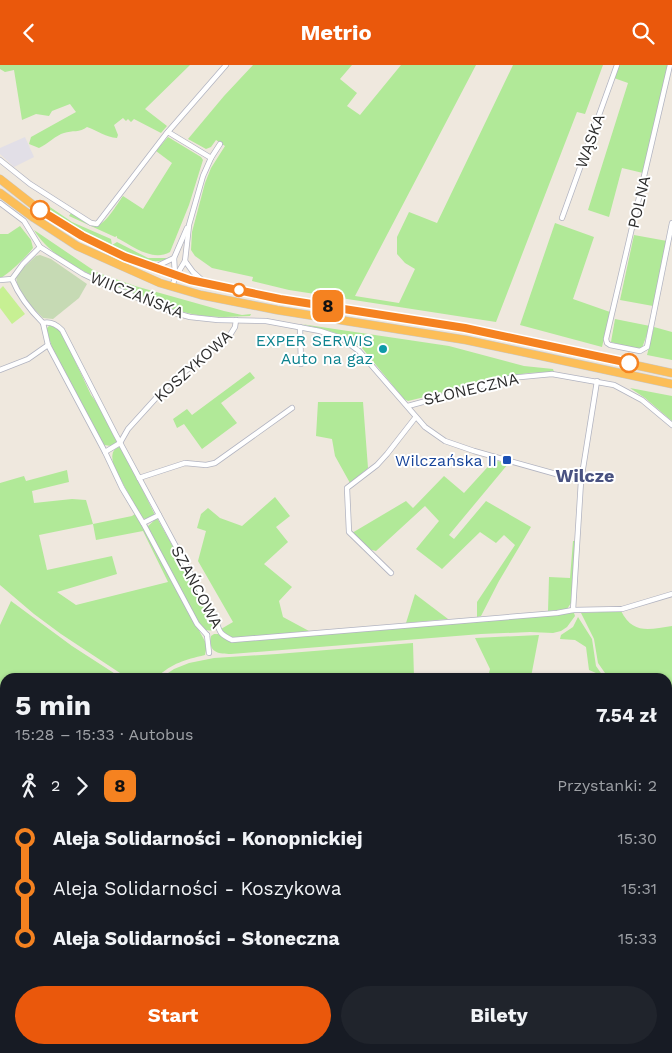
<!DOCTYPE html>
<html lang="pl">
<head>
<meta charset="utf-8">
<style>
  body { margin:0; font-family:"Work Sans",sans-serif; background:#20242c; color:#f1f3f6; height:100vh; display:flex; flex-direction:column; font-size:19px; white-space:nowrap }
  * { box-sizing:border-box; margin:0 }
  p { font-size:16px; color:#9ea1a6 }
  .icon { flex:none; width:28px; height:28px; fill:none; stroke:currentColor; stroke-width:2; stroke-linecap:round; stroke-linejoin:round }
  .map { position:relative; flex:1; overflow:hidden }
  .details { position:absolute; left:0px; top:608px; width:672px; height:381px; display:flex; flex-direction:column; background:#171b24; border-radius:15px 15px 0 0; box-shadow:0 1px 4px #0004 }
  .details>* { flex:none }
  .badge { padding:0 10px; border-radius:8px; font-size:18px; line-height:32px }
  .map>.badge { position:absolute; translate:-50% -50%; box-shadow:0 0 0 2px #fff }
  .legs { display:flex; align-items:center; gap:8px; height:55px; padding:0 15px; font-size:16px }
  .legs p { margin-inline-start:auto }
  .headline { display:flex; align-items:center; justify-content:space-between; height:85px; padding:0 15px }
  h1 { font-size:28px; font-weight:700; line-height:38px }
  .primary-button { display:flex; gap:10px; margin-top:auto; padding:10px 15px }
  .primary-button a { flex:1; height:58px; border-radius:30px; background:#ea580c; color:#fff; font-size:20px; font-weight:700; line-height:58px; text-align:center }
  .primary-button a+a { background:#20242c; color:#f1f3f6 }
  ul { padding:0 15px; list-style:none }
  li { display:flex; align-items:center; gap:18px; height:50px; font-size:19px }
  li i { display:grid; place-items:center; width:8px; height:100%; margin:0 6px; background:currentColor }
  li i::after { content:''; width:12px; height:12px; margin:-6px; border:4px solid; border-radius:50%; background:#171b24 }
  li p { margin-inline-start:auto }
  li:first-child i { background:linear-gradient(#0000 50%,currentColor 0) }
  li:last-child i { background:linear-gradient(currentColor 50%,#0000 0) }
  header { display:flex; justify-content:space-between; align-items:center; height:65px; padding:0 15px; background:#ea580c; color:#fff; font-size:22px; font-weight:700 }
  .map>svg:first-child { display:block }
  .industrial { fill:#e2dfe7 }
  .green { fill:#b1e998; fill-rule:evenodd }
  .cemetery { fill:#c6dab4 }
  .pitch { fill:#c7f093 }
  .water { fill:#6bcff7 }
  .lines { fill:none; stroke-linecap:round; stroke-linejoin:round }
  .minor-casing { stroke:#b2b4c1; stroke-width:6 }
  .trunk-casing { stroke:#c8c8c8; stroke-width:9 }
  .minor { stroke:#fff; stroke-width:4.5 }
  .trunk { stroke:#fcbe58; stroke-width:8 }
  .line-1-casing { stroke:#fff; stroke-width:11 }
  .line-1 { stroke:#f58220; stroke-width:8 }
  .stop-1-dot { fill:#fff; stroke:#f58220; stroke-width:2.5 }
  .culture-dot { fill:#0f9aa8; stroke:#fff; stroke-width:2 }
  .transit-dot { fill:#1a4fb4; stroke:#fff; stroke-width:2 }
  .labels { text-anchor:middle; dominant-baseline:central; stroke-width:4; stroke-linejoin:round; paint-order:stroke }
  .street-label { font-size:16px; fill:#2d2d2d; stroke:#fff }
  .culture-label { font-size:16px; fill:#0d838f; stroke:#fff; text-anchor:end }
  .transit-label { font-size:16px; fill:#164399; stroke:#fff; text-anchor:end }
  .neighbourhood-label { font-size:18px; font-weight:bold; fill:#495281; stroke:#fff }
</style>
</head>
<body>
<header><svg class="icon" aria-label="back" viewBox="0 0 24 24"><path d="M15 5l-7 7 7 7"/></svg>Metrio<svg class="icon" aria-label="search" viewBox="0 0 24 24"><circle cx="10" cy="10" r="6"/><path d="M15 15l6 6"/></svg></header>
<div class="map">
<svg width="672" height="988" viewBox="0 0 672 988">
  <rect width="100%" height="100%" fill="#efe8de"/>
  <polygon class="industrial" points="25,72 34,92 14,102 0,89 0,83"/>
  <g class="green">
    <path d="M 0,0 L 190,0 L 145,44 L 167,61 L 161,68 L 134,54 L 131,57 L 128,54 L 126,56 L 123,53 L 114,60 L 118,70 L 117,73 C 106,72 98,66 87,62 C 80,68 72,65 64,68 C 56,70 48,79 39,83 L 29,79 L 31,72 L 76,47 L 70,39 L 52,46 L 49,51 L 36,49 L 22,55 L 14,5 L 5,7 L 0,4 Z"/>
    <polygon points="253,0 352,0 340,14 357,28 347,41 360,50 401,0 476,0 355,231 399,238 415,204 405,198 397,189 397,172 409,147 437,158 513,0 603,0 585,49 577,47 496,257 289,225 252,216 253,212 212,203 195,191 191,185 192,167 205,118 211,103 225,81 216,75 211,82 206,84 188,74 224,31"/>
    <polygon points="619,0 669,0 643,108 622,103 609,152 588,145 628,18 614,13"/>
    <path d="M 168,72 L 201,92 L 203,95 L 189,140 L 170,187 C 152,197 133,181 117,173 L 117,171 L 115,172 L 69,151 L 71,148 C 78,152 85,158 93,161 C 103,164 117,139 123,131 L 143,144 L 172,98 L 156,86 Z"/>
    <path d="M 50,142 L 72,157 L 111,174 L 112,180 L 117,177 L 148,193 L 167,193 C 145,209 69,160 49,144 Z"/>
    <polygon points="555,158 594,172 573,234 610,247 602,282 520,260"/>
    <path d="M 20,161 L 31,175 L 33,183 C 28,190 7,211 0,213 L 0,169 L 8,169 Z"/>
    <path d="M 34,165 L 96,207 L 135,221 L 224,246 L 242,250 L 251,249 L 250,251 C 231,252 212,253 192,249 C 172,245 153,236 134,228 C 101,214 54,198 34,165 Z"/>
    <polygon points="634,170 667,176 653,241 620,235"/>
    <polygon points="615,254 650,261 642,283 637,284 611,277"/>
    <path d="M 301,259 L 449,281 L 524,301 L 553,304 L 554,307 L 528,308 L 511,311 L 408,336 L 404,334 L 362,283 C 342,267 325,265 301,259 Z"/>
    <polygon points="50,260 55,260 62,268 91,330 97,338 116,373 117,377 111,381 104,380 53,285 46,264"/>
    <polygon points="654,262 672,267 672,295 647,290"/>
    <polygon points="250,307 255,313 221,338 237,358 202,384 184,359 177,363 173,354 187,344 192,350"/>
    <polygon points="630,323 672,331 672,356 645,333"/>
    <polygon points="318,337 363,337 368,403 350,418 335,391 332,374 316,371"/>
    <path d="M 119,382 L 122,383 L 154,448 L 154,450 L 147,455 L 141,452 L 114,402 C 112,394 110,385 119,382 Z"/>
    <polygon points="494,395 508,399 449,470 454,474 486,436 531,462 499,516 481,551 477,552 477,537 515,480 504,470 496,478 480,467 442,504 416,484 439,456 425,441 376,486 368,484 352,468 406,436 413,443 444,411 464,428"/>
    <path d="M 67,405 L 69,417 L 32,426 L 34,438 L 72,434 L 86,435 L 93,459 L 132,451 L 135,449 L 207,580 L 205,590 C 184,595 173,598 157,612 L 126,612 L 61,569 L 34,549 L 0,520 L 0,418 L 24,411 L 26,416 ZM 93,459 L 96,475 L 143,466 L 168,517 L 76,540 L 57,527 L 117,509 L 112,491 L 47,505 L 39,470 Z"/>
    <polygon points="275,432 290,451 276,462 288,477 264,499 292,522 279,536 283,552 309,566 240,573 229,572 221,564 233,557 198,496 206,466 197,463 201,449 208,443 220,453 242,461"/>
    <path d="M 157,453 L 211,550 L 215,559 L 213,565 C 205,567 202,563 198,558 L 147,462 Z"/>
    <polygon points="573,476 575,476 571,538 567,544 548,546 549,512 570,513"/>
    <polygon points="415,529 448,554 406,558"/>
    <polygon points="11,536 72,581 120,612 5,612 5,647 0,646 0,560"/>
    <path d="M 621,546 C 633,570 650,564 672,561 L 672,631 L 668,633 L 668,612 L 614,612 L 605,608 L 598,598 L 594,574 L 581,548 Z"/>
    <path d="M 571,548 L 574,548 L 575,551 L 567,562 L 561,566 L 553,568 L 530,567 L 481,569 L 231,589 C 217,589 208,587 211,571 L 214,569 L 218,569 L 230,576 Z"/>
    <polygon points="578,552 592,574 596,601 603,611 589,605 586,582 575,575 560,574 561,570 573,562"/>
    <polygon points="539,570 531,612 488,612 490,604 475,573"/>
    <polygon points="413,578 414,612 162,612 174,604 189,598 214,593 277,589"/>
  </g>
  <polygon class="cemetery" points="40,190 51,194 87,219 79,233 53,254 43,253 28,238 18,223 16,212 20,206 36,191"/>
  <polygon class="pitch" points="3,221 25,249 12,259 0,243 0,224"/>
  <polygon class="water" points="367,984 470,984 480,988 373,988"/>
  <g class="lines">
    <g class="minor-casing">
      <g id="minor">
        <polyline points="670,0 606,274 607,278 610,280 640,286 647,282 672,158"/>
        <polyline points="168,67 211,93 203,111 189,160 185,196 176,211 172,221"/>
        <polyline points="211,93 220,79"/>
        <polyline points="0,95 30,119 91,158 97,159 166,69 226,0"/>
        <polyline points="0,138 24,156 40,182 83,209 104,219 172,247 190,252 218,255 266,256 320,266 341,273 359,286 425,362 445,376 474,386 581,416"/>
        <polyline points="562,153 617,0"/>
        <path d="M 40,182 L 23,199 L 12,214 C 19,231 30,245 43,258 C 51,256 57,260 62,265 L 116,370 L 216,556 C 220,568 220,569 232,575 L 557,548 L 573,545 L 622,544 L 672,529"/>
        <polyline points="185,196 193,207 204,217"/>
        <polyline points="155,202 174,193"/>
        <polyline points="175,210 174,193 187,163"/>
        <polyline points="0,215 12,214"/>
        <polyline points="43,258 48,280 105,387 122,423 143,458 197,559 207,570"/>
        <polyline points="300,262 301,299"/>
        <polyline points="0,305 28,294 48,280"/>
        <polyline points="408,341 510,313 552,309 614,320 642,335 672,360"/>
        <polyline points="105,387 120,378 128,364 166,322 230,270 235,262 236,255"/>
        <polyline points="139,413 185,398 206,400 215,398 292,343"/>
        <polyline points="143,458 159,450"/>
        <polyline points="391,508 349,467 347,423 377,400 387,389 415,353"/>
        <polyline points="573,545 581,416 597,316"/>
        <polyline points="207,570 209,588"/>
        <polyline points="0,914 5,918"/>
        <polyline points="106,984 109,988"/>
      </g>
    </g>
    <g class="trunk-casing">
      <g id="trunk">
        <polyline points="0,114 37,143 82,171 125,192 190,215 280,234 465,263 672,308"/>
        <polyline points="0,128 34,153 77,181 160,218 201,230 277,245 466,275 672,319"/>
      </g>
    </g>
    <use href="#minor" class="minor"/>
    <use href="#trunk" class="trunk"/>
  </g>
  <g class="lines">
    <g class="line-1-casing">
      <polyline id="line-1" points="40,145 82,171 125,192 190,215 280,234 465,263 629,298"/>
    </g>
    <use href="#line-1" class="line-1"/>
  </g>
  <g class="stop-1-dot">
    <circle cx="40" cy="145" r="9"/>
    <circle cx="239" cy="225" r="6"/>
    <circle cx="629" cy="298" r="9"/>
  </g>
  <circle class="culture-dot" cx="383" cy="284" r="5"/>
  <rect class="transit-dot" x="502" y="390" width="10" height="10" rx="2.5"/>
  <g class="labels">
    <g class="street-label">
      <text transform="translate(590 76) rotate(-70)">WĄSKA</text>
      <text transform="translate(639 137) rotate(-77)">POLNA</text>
      <text transform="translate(137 230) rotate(22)">WIICZAŃSKA</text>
      <text transform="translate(193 301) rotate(-42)">KOSZYKOWA</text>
      <text transform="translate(471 324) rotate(-13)">SŁONECZNA</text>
      <text transform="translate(197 522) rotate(62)">SZAŃCOWA</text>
    </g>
    <g class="culture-label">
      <text x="373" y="275">EXPER SERWIS<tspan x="373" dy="18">Auto na gaz</tspan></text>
    </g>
    <g class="transit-label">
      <text x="497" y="395">Wilczańska II</text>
    </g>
    <g class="neighbourhood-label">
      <text x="585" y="410">Wilcze</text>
    </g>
  </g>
</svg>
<b class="badge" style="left:328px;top:241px;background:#f58220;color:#111">8</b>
<section class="details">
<div class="headline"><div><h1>5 min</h1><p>15:28 – 15:33 · Autobus</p></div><b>7.54 zł</b></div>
<div class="legs"><svg class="icon" aria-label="walk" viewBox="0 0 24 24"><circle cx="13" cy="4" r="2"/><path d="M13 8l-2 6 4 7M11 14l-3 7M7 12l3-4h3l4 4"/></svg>2<svg class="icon" aria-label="forward" viewBox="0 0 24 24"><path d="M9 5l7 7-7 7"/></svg><b class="badge" style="background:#f58220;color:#111">8</b><p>Przystanki: 2</p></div>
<ul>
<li><i style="color:#f58220"></i><b>Aleja Solidarności - Konopnickiej</b><p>15:30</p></li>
<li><i style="color:#f58220"></i><span>Aleja Solidarności - Koszykowa</span><p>15:31</p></li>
<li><i style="color:#f58220"></i><b>Aleja Solidarności - Słoneczna</b><p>15:33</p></li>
</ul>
<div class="primary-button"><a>Start</a><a>Bilety</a></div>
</section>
</div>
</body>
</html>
